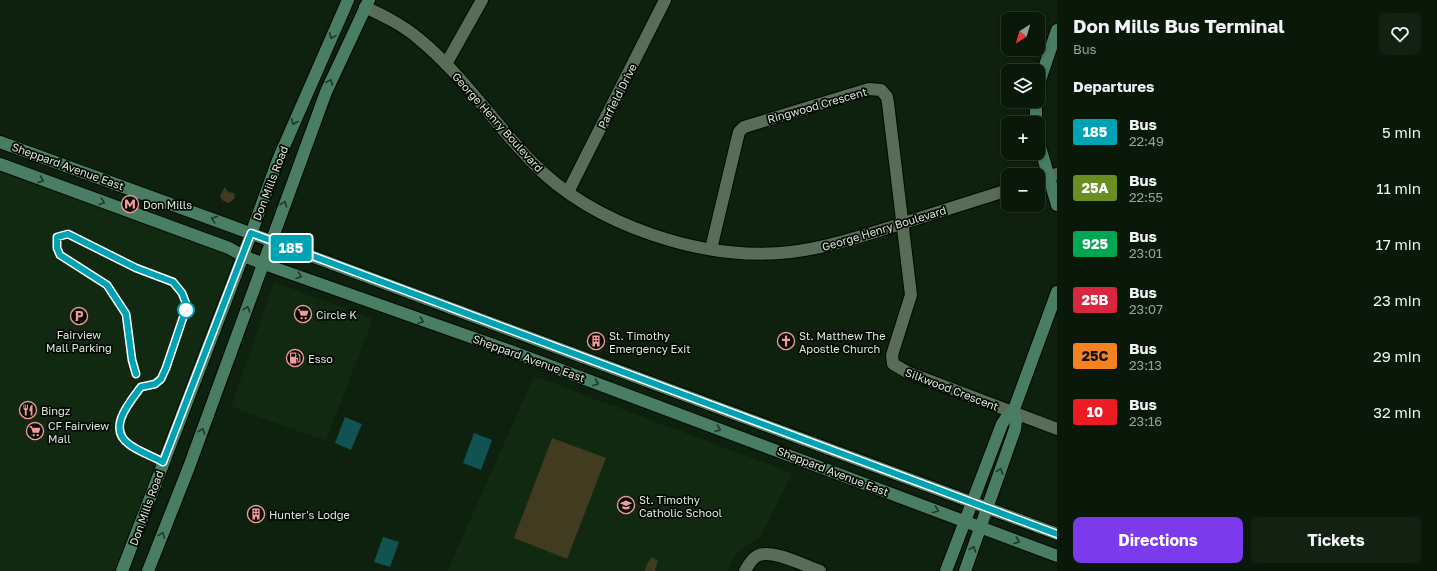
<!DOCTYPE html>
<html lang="en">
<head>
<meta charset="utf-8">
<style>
  body { margin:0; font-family:"Golos Text",sans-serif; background:#132113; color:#f1f3f6; height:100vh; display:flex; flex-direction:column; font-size:15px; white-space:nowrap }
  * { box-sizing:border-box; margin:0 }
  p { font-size:13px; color:#99a09c }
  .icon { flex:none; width:22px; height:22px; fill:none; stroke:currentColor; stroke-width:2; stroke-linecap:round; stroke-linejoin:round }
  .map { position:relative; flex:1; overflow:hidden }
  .panel { display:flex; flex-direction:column; background:#0a180a; width:380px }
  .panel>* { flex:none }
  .badge { padding:0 8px; border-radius:3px; font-size:14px; line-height:26px }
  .needle { width:26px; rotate:217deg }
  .buttons { position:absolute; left:1001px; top:12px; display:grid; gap:8px }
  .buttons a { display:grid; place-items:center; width:44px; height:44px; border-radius:8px; background:#0a180a; box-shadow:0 2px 6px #0003,0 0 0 1px #2a372b; font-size:20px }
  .map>.badge { position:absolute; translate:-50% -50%; box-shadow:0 0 0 2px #fff }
  h2 { padding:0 16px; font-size:15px; line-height:36px }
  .round { display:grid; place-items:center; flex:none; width:42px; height:42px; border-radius:8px; background:#132113 }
  .overview { display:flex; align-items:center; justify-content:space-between; height:68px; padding:0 16px }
  h1 { font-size:19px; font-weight:700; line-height:30px }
  .primary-button { display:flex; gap:8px; margin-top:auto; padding:8px 16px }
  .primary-button a { flex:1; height:46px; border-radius:8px; background:#7c3aed; color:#fff; font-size:16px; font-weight:700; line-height:46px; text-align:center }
  .primary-button a+a { background:#132113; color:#f1f3f6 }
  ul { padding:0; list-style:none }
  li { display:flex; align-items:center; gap:12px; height:56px; padding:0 16px }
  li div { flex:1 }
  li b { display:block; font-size:15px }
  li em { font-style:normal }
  li .badge { min-width:44px; font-weight:700; text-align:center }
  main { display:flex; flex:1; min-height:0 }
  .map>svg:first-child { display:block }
  .built { fill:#112811 }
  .green { fill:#413b20 }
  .water { fill:#105352 }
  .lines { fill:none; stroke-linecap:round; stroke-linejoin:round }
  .street-casing { stroke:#000900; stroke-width:14 }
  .secondary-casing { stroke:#000900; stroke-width:14 }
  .street { stroke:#586c57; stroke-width:12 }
  .secondary { stroke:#497e64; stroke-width:12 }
  .oneway { stroke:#1f372a }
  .line-casing { stroke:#fff; stroke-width:9 }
  .line { stroke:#00a3b4; stroke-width:6 }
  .stop-dot { fill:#fff; stroke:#00a3b4; stroke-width:2 }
  .labels { text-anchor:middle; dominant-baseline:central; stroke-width:3.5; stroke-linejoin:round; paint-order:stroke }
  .street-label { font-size:11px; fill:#dde8dc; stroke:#030803 }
  .poi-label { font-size:11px; fill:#dde8dc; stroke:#030803; text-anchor:start }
</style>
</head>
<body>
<main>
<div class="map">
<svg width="1057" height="571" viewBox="0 0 1057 571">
  <rect width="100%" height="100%" fill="#0e200e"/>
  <g class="built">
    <polygon points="0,164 243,256 122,571 0,571"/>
    <polygon points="274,282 373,319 326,441 231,407"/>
    <polygon points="534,376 792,473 760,537 736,554 728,571 447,571"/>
  </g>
  <g class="green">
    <path d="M 225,187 L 228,192 L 234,193 C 236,198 233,201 228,203 L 222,200 L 220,196 Z"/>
    <polygon points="552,438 606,458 567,559 514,538"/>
    <polygon points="652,557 658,561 655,571 645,571 648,562"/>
  </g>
  <g class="water">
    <polygon points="345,417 362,424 351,450 335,443"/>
    <polygon points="474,433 492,440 481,470 463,463"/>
    <polygon points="383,537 399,542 390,567 374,562"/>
  </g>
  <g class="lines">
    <g class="street-casing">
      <g id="street">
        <path d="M 365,7 C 384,16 403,25 419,39 C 462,74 493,122 532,162 C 593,225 703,262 791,252 C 825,248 858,237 891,227 C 930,215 969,202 1008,190"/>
        <polyline points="446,64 482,0"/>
        <polyline points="1038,180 1057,174"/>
        <polyline points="568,192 665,0"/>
        <polyline points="711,249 737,140 739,132 744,127 869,89 881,90 887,97 888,103 911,295 892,355 893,364 907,372 1057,429"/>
        <path d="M 745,571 C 748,566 751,559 757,556 C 771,548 805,566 820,571"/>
      </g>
    </g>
    <g class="secondary-casing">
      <g id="secondary">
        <polyline points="1038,86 1057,30"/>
        <polyline points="1036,123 1036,101"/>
        <polyline points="1038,140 1057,205"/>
        <polyline points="0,142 228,225 1057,534"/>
        <polyline points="0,164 229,248 243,256 278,269 513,352 1057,556"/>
        <polyline points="1013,412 1057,292"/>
        <polyline points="122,571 243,256 278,160 348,0"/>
        <polyline points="148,571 189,467 326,92 369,0"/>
        <polyline points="946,571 1002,424 1006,418 1013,412"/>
        <polyline points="965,571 1015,429 1016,421 1013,412"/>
      </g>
    </g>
    <use href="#street" class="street"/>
    <use href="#secondary" class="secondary"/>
  </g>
  <defs><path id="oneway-chevron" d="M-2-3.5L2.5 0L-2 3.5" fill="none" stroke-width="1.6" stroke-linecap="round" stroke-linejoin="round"/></defs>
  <g class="oneway">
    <use href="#oneway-chevron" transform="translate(332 36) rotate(114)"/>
    <use href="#oneway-chevron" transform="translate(330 82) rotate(-65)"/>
    <use href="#oneway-chevron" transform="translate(294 122) rotate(113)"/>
    <use href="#oneway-chevron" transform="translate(41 180) rotate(21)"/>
    <use href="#oneway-chevron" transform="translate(102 202) rotate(20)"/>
    <use href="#oneway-chevron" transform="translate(284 204) rotate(-70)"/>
    <use href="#oneway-chevron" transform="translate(214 219) rotate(-160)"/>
    <use href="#oneway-chevron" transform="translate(299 276) rotate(20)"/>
    <use href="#oneway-chevron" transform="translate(247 309) rotate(-71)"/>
    <use href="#oneway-chevron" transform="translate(421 321) rotate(20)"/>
    <use href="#oneway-chevron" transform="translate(596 383) rotate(21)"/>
    <use href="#oneway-chevron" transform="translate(718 429) rotate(21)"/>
    <use href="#oneway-chevron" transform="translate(202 431) rotate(-70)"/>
    <use href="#oneway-chevron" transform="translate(1000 471) rotate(-70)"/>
    <use href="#oneway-chevron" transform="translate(936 510) rotate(21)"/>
    <use href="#oneway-chevron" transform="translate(162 535) rotate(-69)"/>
    <use href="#oneway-chevron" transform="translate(1017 541) rotate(20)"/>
    <use href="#oneway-chevron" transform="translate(973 549) rotate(-70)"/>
  </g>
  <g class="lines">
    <g class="line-casing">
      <path id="line" d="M 136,374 L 132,360 L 126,314 L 107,285 L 60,255 L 57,248 L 57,237 L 68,234 L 136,268 L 173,282 L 182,293 L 187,306 L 166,368 L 161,379 L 155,384 L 141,387 C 129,403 106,429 130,445 C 140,452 152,456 163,462 L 251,233 L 1057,534"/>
    </g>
    <use href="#line" class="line"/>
  </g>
  <defs>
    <g id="metro-ring" transform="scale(0.9)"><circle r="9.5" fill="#030803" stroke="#f59b97" stroke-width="1.5"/><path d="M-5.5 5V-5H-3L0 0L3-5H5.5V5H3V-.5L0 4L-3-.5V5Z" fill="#f59b97"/></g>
    <g id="supermarket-ring" transform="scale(0.9)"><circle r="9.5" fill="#030803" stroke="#f59b97" stroke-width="1.5"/><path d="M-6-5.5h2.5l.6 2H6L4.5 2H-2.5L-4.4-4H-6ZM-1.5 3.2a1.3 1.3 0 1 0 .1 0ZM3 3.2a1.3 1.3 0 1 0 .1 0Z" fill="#f59b97"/></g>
    <g id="parking-ring" transform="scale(0.9)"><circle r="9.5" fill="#030803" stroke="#f59b97" stroke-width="1.5"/><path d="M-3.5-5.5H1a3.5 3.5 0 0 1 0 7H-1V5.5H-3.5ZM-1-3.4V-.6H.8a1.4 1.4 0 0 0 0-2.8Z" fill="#f59b97"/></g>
    <g id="building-ring" transform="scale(0.9)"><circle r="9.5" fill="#030803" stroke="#f59b97" stroke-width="1.5"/><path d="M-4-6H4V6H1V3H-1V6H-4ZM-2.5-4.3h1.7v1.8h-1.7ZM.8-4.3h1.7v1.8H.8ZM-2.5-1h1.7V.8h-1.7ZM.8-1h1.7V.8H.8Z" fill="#f59b97"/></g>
    <g id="church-ring" transform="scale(0.9)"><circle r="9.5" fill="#030803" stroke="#f59b97" stroke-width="1.5"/><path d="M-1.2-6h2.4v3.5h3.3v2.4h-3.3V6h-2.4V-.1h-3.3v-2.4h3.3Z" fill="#f59b97"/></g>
    <g id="fuel-ring" transform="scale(0.9)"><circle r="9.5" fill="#030803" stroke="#f59b97" stroke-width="1.5"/><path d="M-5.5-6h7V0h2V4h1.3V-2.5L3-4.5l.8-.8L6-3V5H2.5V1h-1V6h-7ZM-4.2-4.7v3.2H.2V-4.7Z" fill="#f59b97"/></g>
    <g id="restaurant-ring" transform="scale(0.9)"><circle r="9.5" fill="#030803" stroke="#f59b97" stroke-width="1.5"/><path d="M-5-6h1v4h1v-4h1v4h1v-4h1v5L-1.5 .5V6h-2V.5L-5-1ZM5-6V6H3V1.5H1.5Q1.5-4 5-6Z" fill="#f59b97"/></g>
    <g id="school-ring" transform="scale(0.9)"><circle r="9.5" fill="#030803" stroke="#f59b97" stroke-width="1.5"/><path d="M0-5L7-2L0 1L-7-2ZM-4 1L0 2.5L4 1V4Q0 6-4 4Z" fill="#f59b97"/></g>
  </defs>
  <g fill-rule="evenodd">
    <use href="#metro-ring" x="130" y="204"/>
    <use href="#supermarket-ring" x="303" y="314"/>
    <use href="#parking-ring" x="79" y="316"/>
    <use href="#building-ring" x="596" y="341"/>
    <use href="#church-ring" x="786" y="341"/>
    <use href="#fuel-ring" x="295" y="358"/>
    <use href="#restaurant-ring" x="28" y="410"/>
    <use href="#supermarket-ring" x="35" y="431"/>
    <use href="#school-ring" x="626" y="505"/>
    <use href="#building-ring" x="256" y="514"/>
  </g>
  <circle class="stop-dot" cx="186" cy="310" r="8"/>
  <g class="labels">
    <g class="street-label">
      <text transform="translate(617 96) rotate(-63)">Parfield Drive</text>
      <text transform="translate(817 105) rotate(-16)">Ringwood Crescent</text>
      <text transform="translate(498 122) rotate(48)">George Henry Boulevard</text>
      <text transform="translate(68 166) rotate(20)">Sheppard Avenue East</text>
      <text transform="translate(270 183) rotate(-69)">Don Mills Road</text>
      <text transform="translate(884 228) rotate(-17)">George Henry Boulevard</text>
      <text transform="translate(529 358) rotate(20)">Sheppard Avenue East</text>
      <text transform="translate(952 389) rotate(21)">Silkwood Crescent</text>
      <text transform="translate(833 471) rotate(21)">Sheppard Avenue East</text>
      <text transform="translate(146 508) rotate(-70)">Don Mills Road</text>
    </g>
    <g class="poi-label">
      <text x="143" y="204">Don Mills</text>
      <text x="316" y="314">Circle K</text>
      <text x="79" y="334" text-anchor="middle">Fairview<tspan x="79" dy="13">Mall Parking</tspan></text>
      <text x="609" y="335">St. Timothy<tspan x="609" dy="13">Emergency Exit</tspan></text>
      <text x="799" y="335">St. Matthew The<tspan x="799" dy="13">Apostle Church</tspan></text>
      <text x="308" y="358">Esso</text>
      <text x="41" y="410">Bingz</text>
      <text x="48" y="425">CF Fairview<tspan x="48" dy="13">Mall</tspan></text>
      <text x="639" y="499">St. Timothy<tspan x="639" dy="13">Catholic School</tspan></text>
      <text x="269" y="514">Hunter's Lodge</text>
    </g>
  </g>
</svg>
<div class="buttons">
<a><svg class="needle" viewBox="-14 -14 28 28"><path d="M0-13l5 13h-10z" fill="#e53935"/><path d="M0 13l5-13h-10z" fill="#99a09c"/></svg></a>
<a><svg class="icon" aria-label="layers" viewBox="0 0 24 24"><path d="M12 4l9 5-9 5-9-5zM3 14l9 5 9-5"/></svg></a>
<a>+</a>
<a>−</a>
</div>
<b class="badge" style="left:291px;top:248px;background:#00a3b4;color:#fff">185</b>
</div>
<section class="panel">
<div class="overview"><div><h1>Don Mills Bus Terminal</h1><p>Bus</p></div><a class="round"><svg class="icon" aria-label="heart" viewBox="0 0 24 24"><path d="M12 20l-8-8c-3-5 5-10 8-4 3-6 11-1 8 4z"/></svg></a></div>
<h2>Departures</h2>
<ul>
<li><span class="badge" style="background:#00a3b4;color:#fff">185</span><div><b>Bus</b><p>22:49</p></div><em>5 min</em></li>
<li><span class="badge" style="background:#6b8e23;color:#fff">25A</span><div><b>Bus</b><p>22:55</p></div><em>11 min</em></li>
<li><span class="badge" style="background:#00a651;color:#fff">925</span><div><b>Bus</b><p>23:01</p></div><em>17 min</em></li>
<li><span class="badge" style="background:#d7263d;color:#fff">25B</span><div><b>Bus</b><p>23:07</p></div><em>23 min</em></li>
<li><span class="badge" style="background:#f58220;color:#111">25C</span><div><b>Bus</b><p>23:13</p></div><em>29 min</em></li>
<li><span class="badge" style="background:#ed1c24;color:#fff">10</span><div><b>Bus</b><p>23:16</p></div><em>32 min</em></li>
</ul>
<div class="primary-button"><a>Directions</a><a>Tickets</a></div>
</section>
</main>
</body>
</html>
